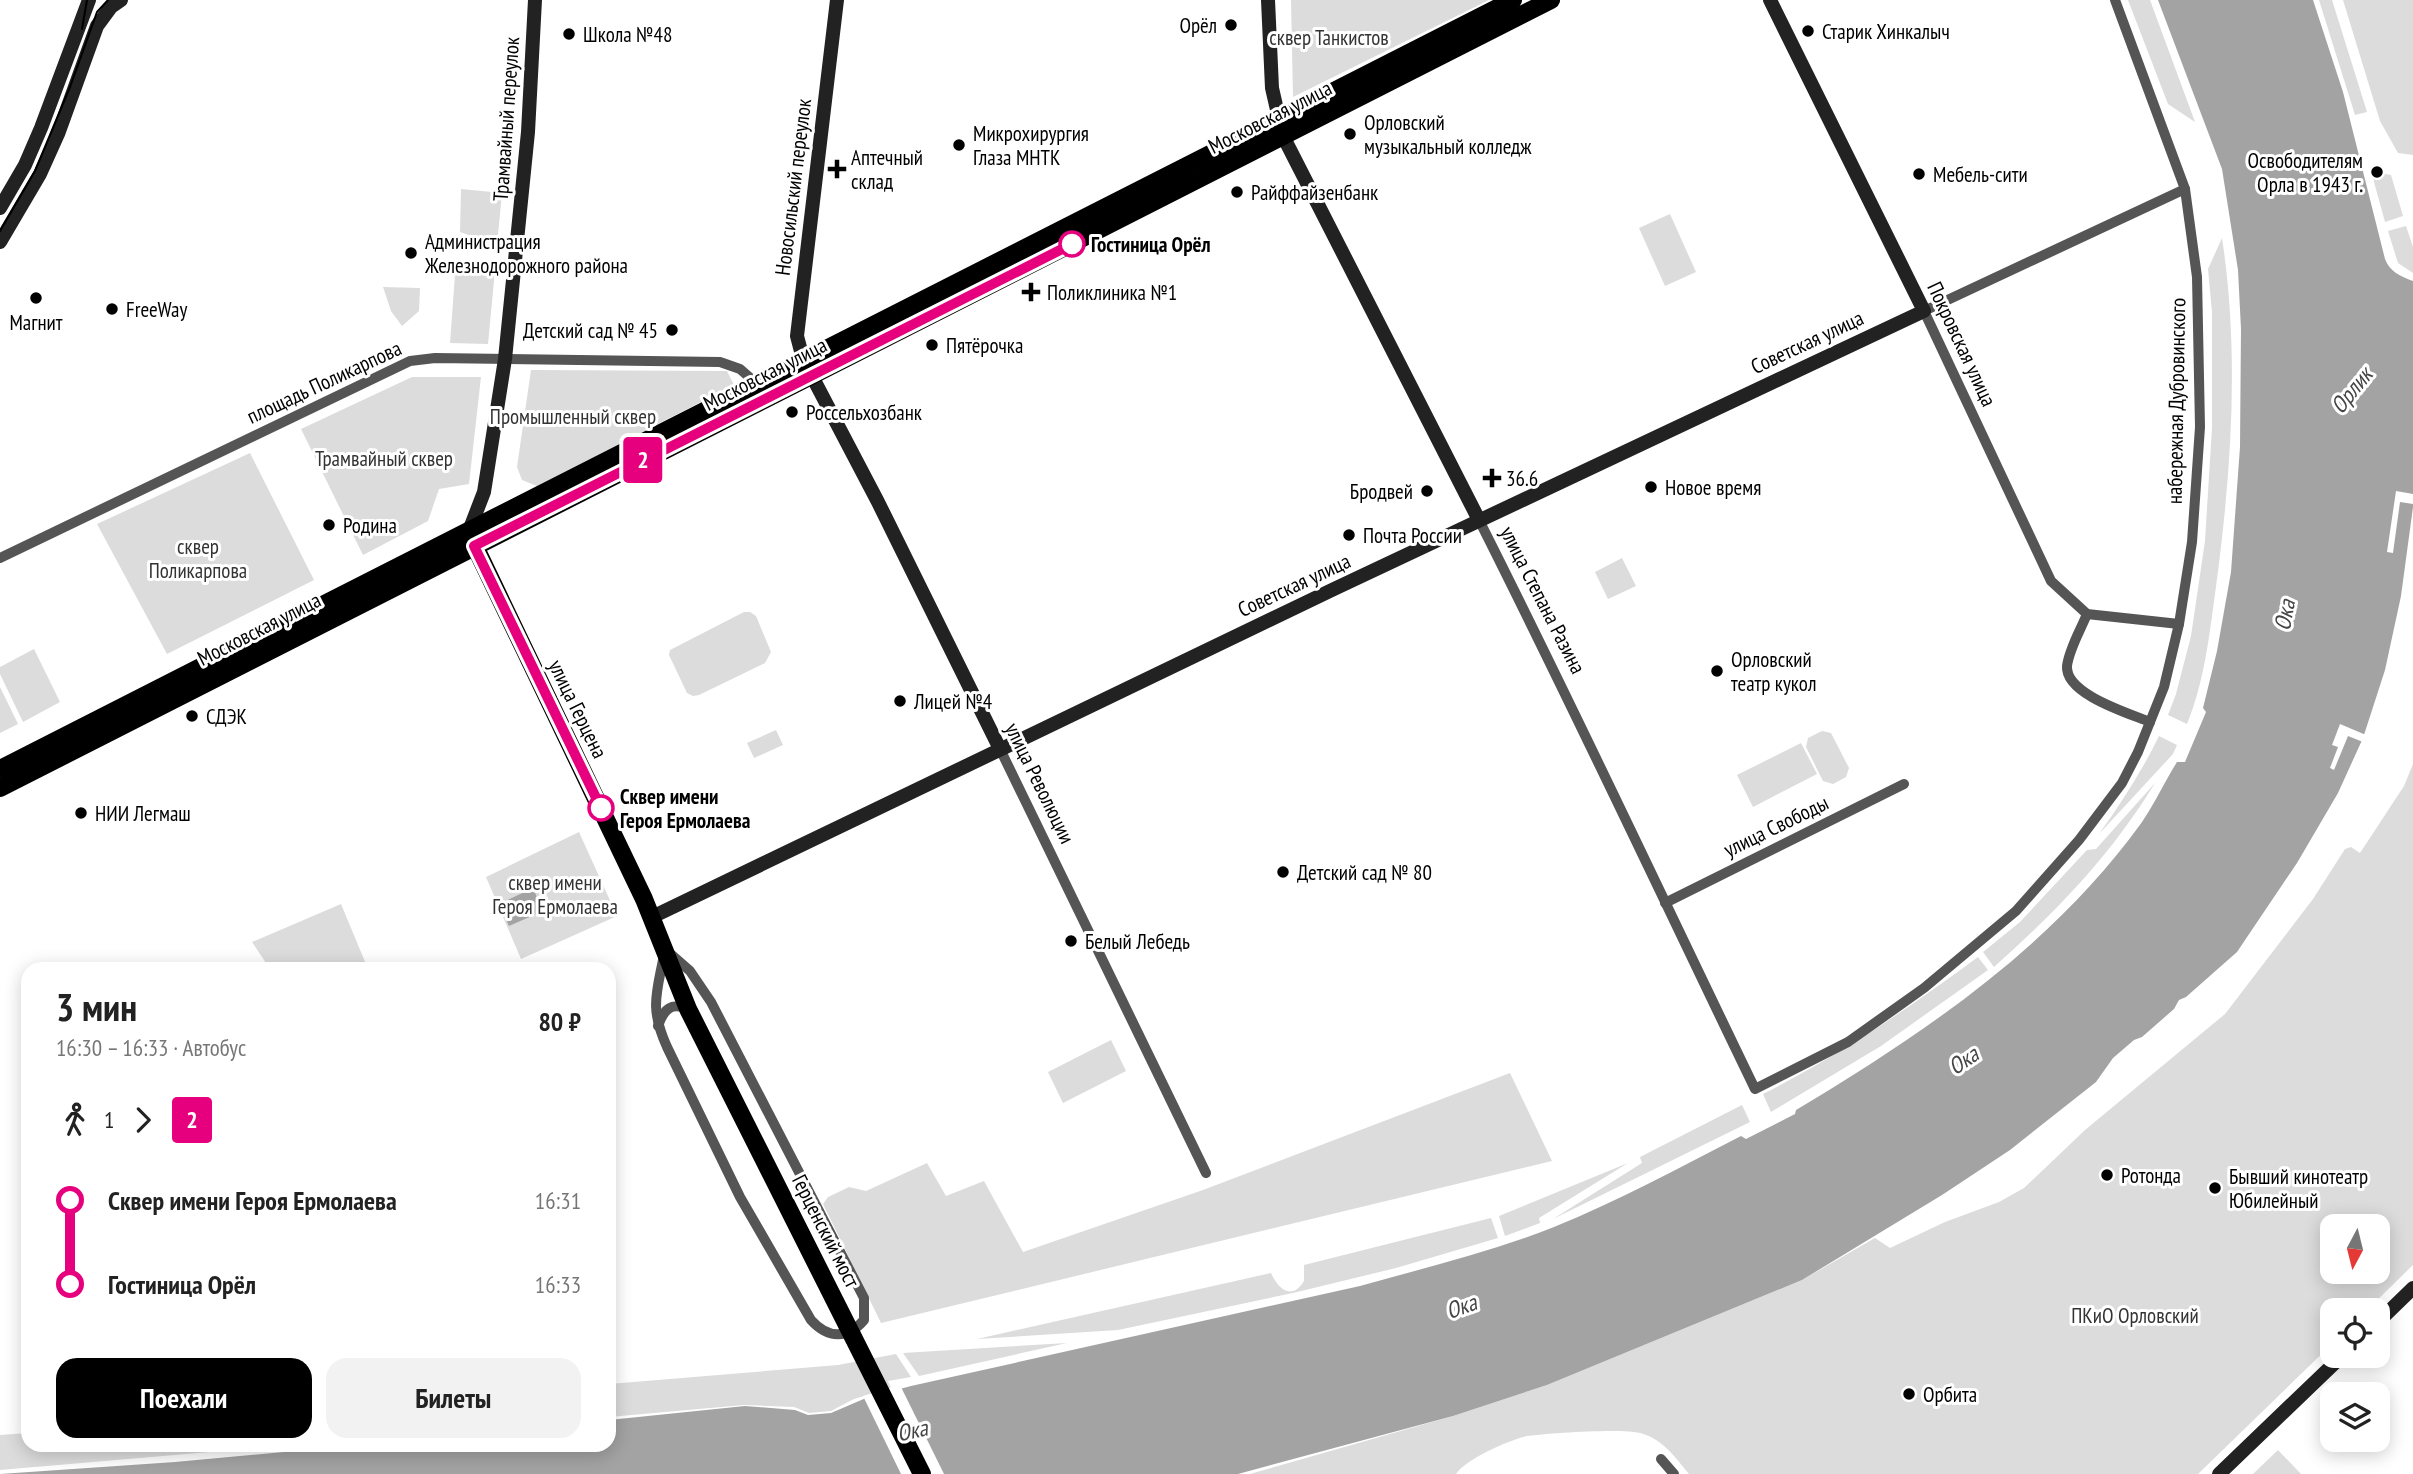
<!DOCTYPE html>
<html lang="ru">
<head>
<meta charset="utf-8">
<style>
  body { margin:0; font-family:"PT Sans Narrow",sans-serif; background:#f2f2f2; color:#222; height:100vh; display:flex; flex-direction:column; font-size:26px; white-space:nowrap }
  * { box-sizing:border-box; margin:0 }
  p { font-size:23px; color:#767676 }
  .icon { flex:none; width:38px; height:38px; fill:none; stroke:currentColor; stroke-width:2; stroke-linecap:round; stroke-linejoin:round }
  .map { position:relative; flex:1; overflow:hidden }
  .panel { position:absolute; left:21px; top:962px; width:595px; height:490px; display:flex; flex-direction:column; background:#fff; border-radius:21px; box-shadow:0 4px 18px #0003 }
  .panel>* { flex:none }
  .badge { padding:0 14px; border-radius:5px; font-size:24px; line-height:46px }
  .needle { width:46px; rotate:187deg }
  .fabs { position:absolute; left:2320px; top:1214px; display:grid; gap:14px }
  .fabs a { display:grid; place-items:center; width:70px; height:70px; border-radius:14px; background:#fff; box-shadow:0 4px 18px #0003; font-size:35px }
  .map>.badge { position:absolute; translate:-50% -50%; box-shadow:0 0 0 4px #fff }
  .legs { display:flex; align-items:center; gap:10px; height:77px; padding:0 35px; font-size:23px }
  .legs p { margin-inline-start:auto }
  .headline { display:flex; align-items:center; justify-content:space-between; height:119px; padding:0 35px }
  h1 { font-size:38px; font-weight:600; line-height:52px }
  .action { display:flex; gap:14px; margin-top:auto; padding:14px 35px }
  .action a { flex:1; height:80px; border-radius:21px; background:#000; color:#fff; font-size:28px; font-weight:600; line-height:80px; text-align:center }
  .action a+a { background:#f2f2f2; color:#222 }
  ul { padding:0 35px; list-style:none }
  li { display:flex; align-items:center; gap:24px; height:84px; font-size:26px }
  li i { display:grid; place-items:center; width:10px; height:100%; margin:0 9px; background:currentColor }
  li i::after { content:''; width:18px; height:18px; margin:-9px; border:5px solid; border-radius:50%; background:#fff }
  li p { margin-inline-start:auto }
  li:first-child i { background:linear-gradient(#0000 50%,currentColor 0) }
  li:last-child i { background:linear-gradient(currentColor 50%,#0000 0) }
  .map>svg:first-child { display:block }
  .green { fill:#dcdcdc; fill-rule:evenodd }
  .water { fill:#a3a3a3 }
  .pier { fill:#fff }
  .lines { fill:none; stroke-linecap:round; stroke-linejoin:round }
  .street { stroke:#555; stroke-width:10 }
  .secondary { stroke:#222; stroke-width:14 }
  .primary { stroke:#000; stroke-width:18 }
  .tram { stroke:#000; stroke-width:2 }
  .line-1-casing { stroke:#fff; stroke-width:16 }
  .line-1 { stroke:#e6007e; stroke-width:10 }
  .poi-dot { fill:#000; stroke:#fff; stroke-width:2.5 }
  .stop-1-dot { fill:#fff; stroke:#e6007e; stroke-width:3.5 }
  .labels { text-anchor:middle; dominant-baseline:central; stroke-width:6; stroke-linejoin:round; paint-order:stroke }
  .poi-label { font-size:21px; fill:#000; stroke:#fff; text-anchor:start }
  .park-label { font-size:21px; fill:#333; stroke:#fff }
  .street-label { font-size:21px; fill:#000; stroke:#fff }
  .stop-label { font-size:21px; font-weight:bold; fill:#000; stroke:#fff; text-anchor:start }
  .water-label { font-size:23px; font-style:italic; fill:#444; stroke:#fff }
</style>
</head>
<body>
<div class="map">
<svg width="2413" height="1474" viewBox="0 0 2413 1474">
  <rect width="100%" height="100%" fill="#fff"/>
  <g class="green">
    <polygon points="1291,0 1489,0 1293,97"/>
    <polygon points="2128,0 2150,0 2195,122 2168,104"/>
    <polygon points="2319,0 2332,0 2367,112 2355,115"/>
    <polygon points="2343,0 2413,0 2413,155 2398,153 2380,121"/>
    <polygon points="2371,171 2391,175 2403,216 2385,222"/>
    <polygon points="461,189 502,193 497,245 460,232"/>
    <polygon points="1670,214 1696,272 1665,286 1639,228"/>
    <polygon points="2406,226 2413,247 2413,273 2398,263 2388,231"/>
    <path d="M 2222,238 C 2240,355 2231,477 2215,594 C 2209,638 2204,683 2187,724 L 2168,715 L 2176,694 L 2191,636 L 2205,541 L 2212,428 L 2212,312 L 2208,269 Z"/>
    <polygon points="495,270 488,344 450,343 455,275"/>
    <polygon points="383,287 420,288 419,311 402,326 391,311"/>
    <polygon points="531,370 727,371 734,385 537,486 522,480 517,467"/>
    <polygon points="412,377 481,377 469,484 439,489 428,521 363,555 301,429"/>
    <polygon points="250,453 314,580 167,654 97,524"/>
    <polygon points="1622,558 1636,586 1608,599 1595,572"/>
    <polygon points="744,612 750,612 756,616 771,652 765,663 699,695 693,696 687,693 669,655 670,650"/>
    <polygon points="34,649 60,702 23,722 0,674 0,667"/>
    <polygon points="0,687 18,724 0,733"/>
    <polygon points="776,730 783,745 754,758 747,743"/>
    <polygon points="1822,731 1831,733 1849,768 1846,777 1833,784 1823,781 1806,747 1808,738"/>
    <path d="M 2159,736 L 2177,745 L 2173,754 L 2099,834 C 2122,802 2142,771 2159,736 Z"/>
    <polygon points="1801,743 1817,774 1753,807 1737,775"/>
    <path d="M 2413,764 L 2413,1265 L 2366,1311 L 2333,1311 L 2333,1343 L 2198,1474 L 1689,1474 C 1675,1457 1663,1439 1640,1433 C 1622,1428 1548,1433 1527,1436 C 1509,1440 1466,1459 1456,1474 L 1250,1474 L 1453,1416 L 1547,1385 L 1802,1280 L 1875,1238 L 1890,1248 L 1945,1222 L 1999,1202 L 2024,1188 L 2085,1130 L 2225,1014 L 2313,899 L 2345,849 L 2351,847 L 2360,853 L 2404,786 ZM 2333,1227 L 2378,1227 L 2378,1272 L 2333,1272 Z"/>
    <path d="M 2155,783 C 2111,855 2057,911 1994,967 L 1983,952 L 2020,922 L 2087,850 L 2096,849 Z"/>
    <polygon points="579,832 617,916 521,959 486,877"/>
    <polygon points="341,904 368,969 270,969 252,942"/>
    <path d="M 1978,957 L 1988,970 L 1881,1046 L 1771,1112 L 1763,1094 C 1840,1055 1909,1008 1978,957 Z"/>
    <polygon points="1111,1040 1126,1071 1063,1103 1048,1072"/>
    <polygon points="1510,1073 1552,1161 881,1323 823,1204 828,1197 849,1187 866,1191 927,1163 946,1196 984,1181 1023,1252 1203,1190"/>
    <polygon points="1742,1105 1750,1122 1553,1219 1642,1163 1640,1157"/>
    <polygon points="1628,1163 1539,1218 1540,1223 1505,1236 1499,1216"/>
    <path d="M 1491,1218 L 1498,1238 L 1396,1268 L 1293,1293 L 1118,1330 L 977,1339 L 1271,1273 C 1278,1289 1292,1301 1304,1281 L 1304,1265 Z"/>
    <polygon points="1067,1343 919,1376 903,1353"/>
    <polygon points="896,1354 911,1377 888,1381 891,1388 854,1399 831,1411 809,1413 794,1407 744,1405 609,1417 609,1384 838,1365"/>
    <polygon points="28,1433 28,1446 279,1446 0,1470 0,1435"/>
    <polygon points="2278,1450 2301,1474 2253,1474"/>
  </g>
  <g class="water">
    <path d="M 2158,0 L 2313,0 L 2343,92 L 2385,259 C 2390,272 2400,276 2413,281 L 2413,507 L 2401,596 L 2385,670 L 2363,738 L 2338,793 L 2297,863 L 2237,952 L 2186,997 L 2179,1000 L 2174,1009 L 2142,1037 L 2134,1040 L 2113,1058 L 2096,1082 L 2010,1150 L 1942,1195 L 1802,1280 L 1547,1385 L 1453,1416 L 1238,1474 L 0,1474 L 175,1462 L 349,1446 L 609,1446 L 609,1420 L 745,1406 L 795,1410 L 808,1415 L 831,1413 L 866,1398 L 911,1386 L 1360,1286 C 1424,1268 1491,1252 1554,1227 C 1618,1201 1679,1168 1741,1136 L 1746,1139 L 1795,1114 L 1796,1110 C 1925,1033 2054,945 2142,822 C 2155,803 2165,781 2177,762 L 2185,762 L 2206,712 L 2203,708 L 2217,651 L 2231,572 L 2240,447 L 2241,329 L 2238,270 L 2222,169 Z"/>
    <polygon points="533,888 543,911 509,926 499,904"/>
  </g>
  <g class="pier">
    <polygon points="2396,491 2413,494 2413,504 2400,502 2393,553 2387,552"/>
    <polygon points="2340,724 2366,735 2363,742 2348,736 2334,770 2330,768 2338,747 2332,745"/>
    <polygon points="900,1385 944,1474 901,1474 863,1396"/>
  </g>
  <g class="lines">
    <g class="street">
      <path d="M 1479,520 C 1574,708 1663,899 1755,1089 L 1848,1042 L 1924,988 L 2016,911 L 2079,840 L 2122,783 L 2138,752 L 2164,687 L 2179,624 L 2192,542 L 2200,427 L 2197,277 L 2185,189 L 2115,0"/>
      <polyline points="0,558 410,361 435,358 720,362 740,369 756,383"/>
      <path d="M 2087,614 C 2081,629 2069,649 2067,666 C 2065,694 2128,713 2150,722"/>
      <polyline points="2179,624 2087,614 2051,581 1924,311 2185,189"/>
      <polyline points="1000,749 1206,1173"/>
      <polyline points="1665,903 1904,784"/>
      <path d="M 665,949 L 690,971 L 711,1002 L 864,1298 L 864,1320 C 848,1339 828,1339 811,1320 L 740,1197 L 667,1047 C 648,1005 658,991 665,949 Z"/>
      <path d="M 658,1026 C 664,1009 671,1002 688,1009"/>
      <polyline points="1661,1459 1674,1474"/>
    </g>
    <g class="secondary">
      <polyline points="837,0 797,336 803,359 878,502 1000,749"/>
      <polyline points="1268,0 1272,88 1283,136 1479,520"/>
      <polyline points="0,208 25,165 41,128 89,0"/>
      <polyline points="0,242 40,174 58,134 97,26 111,7 121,0"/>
      <polyline points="469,531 484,492 505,359 528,132 535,0"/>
      <polyline points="652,917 1334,589 1924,311 1770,0"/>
      <polyline points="2378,1322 2413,1288"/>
      <polyline points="2219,1474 2342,1356"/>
    </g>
    <g class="primary">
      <polyline points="471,538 644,899 688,1009 922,1474"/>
      <polyline points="0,769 1513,0"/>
      <polyline points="0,788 1551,0"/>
    </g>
    <g class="tram">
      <polyline points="82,29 87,0"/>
      <polyline points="0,231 35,171 70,87 97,12 108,0"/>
    </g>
  </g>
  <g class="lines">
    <g class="line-1-casing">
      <polyline id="line-1" points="601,808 474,546 1072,244"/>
    </g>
    <use href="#line-1" class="line-1"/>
  </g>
  <g class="poi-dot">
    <circle cx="1231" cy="25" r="7"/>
    <circle cx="1808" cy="31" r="7"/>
    <circle cx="569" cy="34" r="7"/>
    <circle cx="1350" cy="134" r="7"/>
    <circle cx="959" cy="145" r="7"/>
    <path d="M833.5 158.5h7v7h7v7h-7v7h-7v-7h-7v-7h7z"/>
    <circle cx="2377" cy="172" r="7"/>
    <circle cx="1919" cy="174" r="7"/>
    <circle cx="1237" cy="192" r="7"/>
    <circle cx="411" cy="253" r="7"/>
    <path d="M1027.5 281.5h7v7h7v7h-7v7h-7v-7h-7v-7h7z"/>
    <circle cx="36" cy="298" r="7"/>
    <circle cx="112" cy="309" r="7"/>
    <circle cx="672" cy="330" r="7"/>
    <circle cx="932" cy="345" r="7"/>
    <circle cx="792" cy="412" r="7"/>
    <path d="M1488.5 467.5h7v7h7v7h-7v7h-7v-7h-7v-7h7z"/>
    <circle cx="1651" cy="487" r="7"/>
    <circle cx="1427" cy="491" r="7"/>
    <circle cx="329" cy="525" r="7"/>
    <circle cx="1349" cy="535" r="7"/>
    <circle cx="1717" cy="671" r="7"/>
    <circle cx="900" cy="701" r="7"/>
    <circle cx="192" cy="716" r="7"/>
    <circle cx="81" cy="813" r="7"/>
    <circle cx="1283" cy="872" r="7"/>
    <circle cx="1071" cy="941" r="7"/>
    <circle cx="2107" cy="1175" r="7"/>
    <circle cx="2215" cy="1188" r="7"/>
    <circle cx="1909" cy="1394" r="7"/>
  </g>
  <g class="stop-1-dot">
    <circle cx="1072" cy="244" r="12"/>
    <circle cx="601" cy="808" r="12"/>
  </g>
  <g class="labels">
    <g class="poi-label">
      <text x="1217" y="25" text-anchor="end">Орёл</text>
      <text x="1822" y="31">Старик Хинкалыч</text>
      <text x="583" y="34">Школа №48</text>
      <text x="1364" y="122">Орловский<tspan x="1364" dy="24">музыкальный колледж</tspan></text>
      <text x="973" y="133">Микрохирургия<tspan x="973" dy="24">Глаза МНТК</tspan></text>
      <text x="851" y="157">Аптечный<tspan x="851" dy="24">склад</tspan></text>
      <text x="2363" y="160" text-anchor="end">Освободителям<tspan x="2363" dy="24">Орла в 1943 г.</tspan></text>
      <text x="1933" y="174">Мебель-сити</text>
      <text x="1251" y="192">Райффайзенбанк</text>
      <text x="425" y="241">Администрация<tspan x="425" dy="24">Железнодорожного района</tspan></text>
      <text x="1047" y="292">Поликлиника №1</text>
      <text x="126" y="309">FreeWay</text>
      <text x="36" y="322" text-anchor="middle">Магнит</text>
      <text x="658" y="330" text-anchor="end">Детский сад № 45</text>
      <text x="946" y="345">Пятёрочка</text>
      <text x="806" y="412">Россельхозбанк</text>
      <text x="1506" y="478">36.6</text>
      <text x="1665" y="487">Новое время</text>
      <text x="1413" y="491" text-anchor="end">Бродвей</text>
      <text x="343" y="525">Родина</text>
      <text x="1363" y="535">Почта России</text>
      <text x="1731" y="659">Орловский<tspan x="1731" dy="24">театр кукол</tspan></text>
      <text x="914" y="701">Лицей №4</text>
      <text x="206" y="716">СДЭК</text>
      <text x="95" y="813">НИИ Легмаш</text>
      <text x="1297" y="872">Детский сад № 80</text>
      <text x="1085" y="941">Белый Лебедь</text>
      <text x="2121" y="1175">Ротонда</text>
      <text x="2229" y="1176">Бывший кинотеатр<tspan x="2229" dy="24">Юбилейный</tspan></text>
      <text x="1923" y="1394">Орбита</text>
    </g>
    <g class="park-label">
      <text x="1329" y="37">сквер Танкистов</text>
      <text x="573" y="416">Промышленный сквер</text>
      <text x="384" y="458">Трамвайный сквер</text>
      <text x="198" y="546">сквер<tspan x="198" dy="24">Поликарпова</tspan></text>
      <text x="555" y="882">сквер имени<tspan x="555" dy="24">Героя Ермолаева</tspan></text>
      <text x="2135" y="1315">ПКиО Орловский</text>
    </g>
    <g class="street-label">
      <text transform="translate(1270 117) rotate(-27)">Московская улица</text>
      <text transform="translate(506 119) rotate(-86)">Трамвайный переулок</text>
      <text transform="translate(793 187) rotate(-83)">Новосильский переулок</text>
      <text transform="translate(1807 342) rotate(-25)">Советская улица</text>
      <text transform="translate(1962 344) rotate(65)">Покровская улица</text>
      <text transform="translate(765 374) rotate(-27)">Московская улица</text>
      <text transform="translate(324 382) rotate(-25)">площадь Поликарпова</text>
      <text transform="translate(2176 401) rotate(-89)">набережная Дубровинского</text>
      <text transform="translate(1294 585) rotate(-25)">Советская улица</text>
      <text transform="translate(1543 600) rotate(63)">улица Степана Разина</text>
      <text transform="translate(259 629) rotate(-27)">Московская улица</text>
      <text transform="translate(578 709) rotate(64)">улица Герцена</text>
      <text transform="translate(1040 783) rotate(64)">улица Революции</text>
      <text transform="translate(1776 826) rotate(-26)">улица Свободы</text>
      <text transform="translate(826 1231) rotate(63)">Герценский мост</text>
    </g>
    <g class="stop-label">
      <text x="1091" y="244">Гостиница Орёл</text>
      <text x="620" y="796">Сквер имени<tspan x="620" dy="24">Героя Ермолаева</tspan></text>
    </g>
    <g class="water-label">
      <text transform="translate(2351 390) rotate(-51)">Орлик</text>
      <text transform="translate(2284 615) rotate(-79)">Ока</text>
      <text transform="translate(1963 1060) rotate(-34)">Ока</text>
      <text transform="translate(1461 1306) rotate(-20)">Ока</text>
      <text transform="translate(912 1430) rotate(-12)">Ока</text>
    </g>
  </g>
</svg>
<div class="fabs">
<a><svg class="needle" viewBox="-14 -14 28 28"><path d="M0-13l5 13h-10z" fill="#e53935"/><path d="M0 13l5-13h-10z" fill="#767676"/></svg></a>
<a><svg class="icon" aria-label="locate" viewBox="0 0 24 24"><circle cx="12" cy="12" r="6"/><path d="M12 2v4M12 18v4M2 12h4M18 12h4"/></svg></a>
<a><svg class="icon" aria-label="layers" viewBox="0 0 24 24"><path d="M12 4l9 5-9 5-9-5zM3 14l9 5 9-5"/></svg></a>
</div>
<b class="badge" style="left:643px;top:460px;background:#e6007e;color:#fff">2</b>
<section class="panel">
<div class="headline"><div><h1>3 мин</h1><p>16:30 – 16:33 · Автобус</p></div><b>80 ₽</b></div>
<div class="legs"><svg class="icon" aria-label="walk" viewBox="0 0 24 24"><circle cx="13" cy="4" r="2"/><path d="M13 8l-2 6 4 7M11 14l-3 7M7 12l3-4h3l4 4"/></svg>1<svg class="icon" aria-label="forward" viewBox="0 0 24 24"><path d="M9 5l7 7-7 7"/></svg><b class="badge" style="background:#e6007e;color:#fff">2</b></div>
<ul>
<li><i style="color:#e6007e"></i><b>Сквер имени Героя Ермолаева</b><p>16:31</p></li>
<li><i style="color:#e6007e"></i><b>Гостиница Орёл</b><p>16:33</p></li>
</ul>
<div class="action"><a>Поехали</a><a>Билеты</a></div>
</section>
</div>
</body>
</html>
